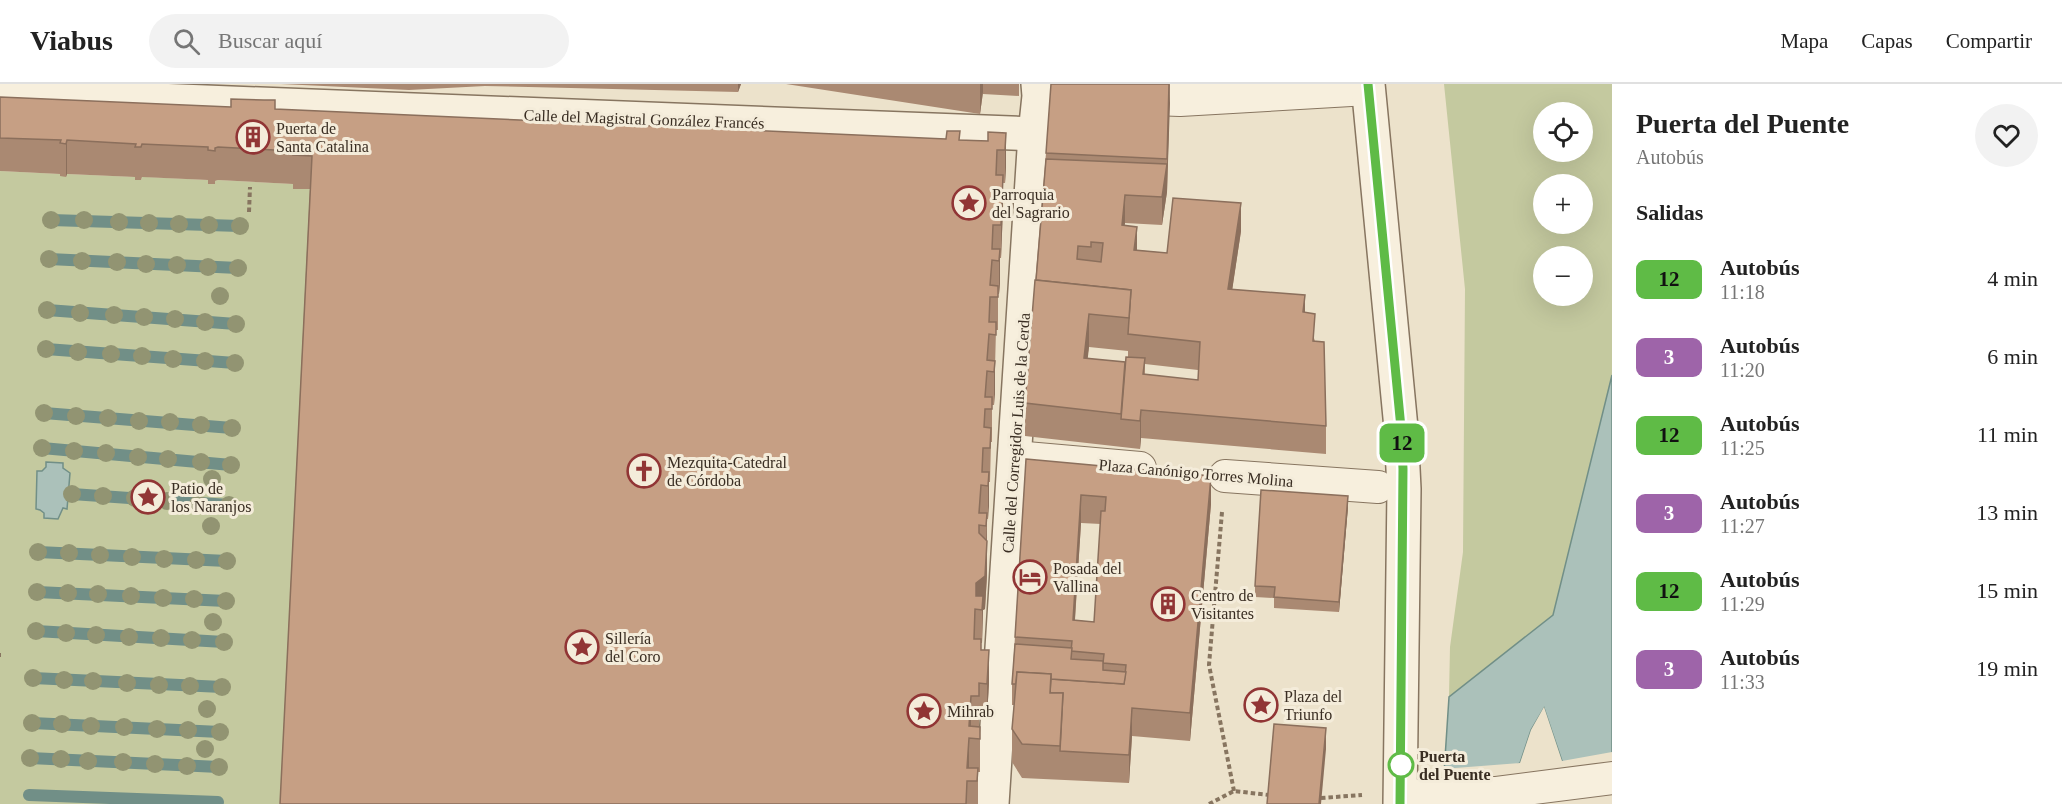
<!DOCTYPE html>
<html lang="es">
<head>
<meta charset="utf-8">
<style>
  body { margin:0; font-family:Georgia,serif; background:#f2f2f2; color:#222; height:100vh; display:flex; flex-direction:column; font-size:22px; white-space:nowrap }
  * { box-sizing:border-box; margin:0 }
  p { font-size:20px; color:#767676 }
  .icon { flex:none; width:33px; height:33px; fill:none; stroke:currentColor; stroke-width:2; stroke-linecap:round; stroke-linejoin:round }
  .map { position:relative; flex:1; overflow:hidden }
  .drawer { display:flex; flex-direction:column; background:#fff; width:450px }
  .drawer>* { flex:none }
  .badge { padding:0 12px; border-radius:9px; font-size:21px; line-height:39px }
  .buttons { position:absolute; left:1533px; top:18px; display:grid; gap:12px }
  .buttons a { display:grid; place-items:center; width:60px; height:60px; border-radius:50%; background:#fff; box-shadow:0 6px 24px #0002; font-size:30px }
  .map>.badge { position:absolute; translate:-50% -50%; box-shadow:0 0 0 3px #fff }
  h2 { padding:0 24px; font-size:22px; line-height:54px }
  .round { display:grid; place-items:center; flex:none; width:63px; height:63px; border-radius:32px; background:#f2f2f2 }
  .summary { display:flex; align-items:center; justify-content:space-between; height:102px; padding:0 24px }
  h1 { font-size:28px; font-weight:800; line-height:45px }
  ul { padding:0; list-style:none }
  li { display:flex; align-items:center; gap:18px; height:78px; padding:0 24px }
  li div { flex:1 }
  li b { display:block; font-size:22px }
  li em { font-style:normal }
  li .badge { min-width:66px; font-weight:700; text-align:center }
  header { display:flex; align-items:center; gap:36px; box-sizing:border-box; height:84px; padding:0 30px; background:#fff; border-bottom:2px solid #e0e0e0 }
  header strong { font-size:28px }
  nav { display:flex; gap:33px; margin-inline-start:auto; font-size:21px }
  .search { width:420px; height:54px; background:#f2f2f2; display:flex; align-items:center; gap:15px; box-sizing:border-box; padding:0 21px; border-radius:33px; color:#767676; font-size:22px }
  main { display:flex; flex:1; min-height:0 }
  .map>svg:first-child { display:block }
  .green { fill:#c4c99f; fill-rule:evenodd }
  .water { fill:#abc1ba; stroke:#718f87; stroke-width:1.5 }
  .pier { fill:#ece2cb }
  .lines { fill:none; stroke-linecap:round; stroke-linejoin:round }
  .stream { stroke:#718f87; stroke-width:12 }
  .pedestrian-casing { stroke:#877560; stroke-width:34 }
  .minor-casing { stroke:#877560; stroke-width:36 }
  .path { stroke:#877560; stroke-width:4; stroke-dasharray:4.5 3; stroke-linecap:butt }
  .pedestrian { stroke:#f7efdd; stroke-width:32 }
  .minor { stroke:#f7efdd; stroke-width:33 }
  .tree { fill:#929472 }
  .wall { fill:#aa8972; fill-rule:evenodd }
  .shaded-wall { fill:#8b6f5c }
  .building { fill:#c69f84; stroke:#8b6f5c; stroke-width:1.5; fill-rule:evenodd }
  .line-casing { stroke:#fff; stroke-width:14 }
  .line { stroke:#5fbb46; stroke-width:9 }
  .stop-dot { fill:#fff; stroke:#5fbb46; stroke-width:3 }
  .labels { text-anchor:middle; dominant-baseline:central; stroke-width:6; stroke-linejoin:round; paint-order:stroke }
  .street-label { font-size:16px; fill:#392d22; stroke:#f4ecda }
  .poi-label { font-size:16px; fill:#392d22; stroke:#f4ecda; text-anchor:start }
  .stop-label { font-size:16px; font-weight:bold; fill:#392d22; stroke:#f4ecda; text-anchor:start }
</style>
</head>
<body>
<header>
<strong>Viabus</strong>
<div class="search"><svg class="icon" aria-label="search" viewBox="0 0 24 24"><circle cx="10" cy="10" r="6"/><path d="M15 15l6 6"/></svg>Buscar aquí</div>
<nav><a>Mapa</a><a>Capas</a><a>Compartir</a></nav>
</header>
<main>
<div class="map">
<svg width="1612" height="720" viewBox="0 0 1612 720">
  <rect width="100%" height="100%" fill="#ece2cb"/>
  <g class="green">
    <path d="M 1444,0 L 1612,0 L 1612,291 L 1553,531 L 1449,613 L 1450,563 L 1463,468 L 1465,205 ZM 1544,28 L 1582,28 L 1582,68 L 1544,68 ZM 1544,100 L 1582,100 L 1582,140 L 1544,140 ZM 1544,172 L 1582,172 L 1582,212 L 1544,212 Z"/>
    <polygon points="0,87 61,90 66,93 67,90 136,93 141,96 142,93 146,93 208,96 209,100 214,100 215,97 218,96 294,100 312,106 282,720 0,720"/>
  </g>
  <g class="water">
    <polygon points="1612,291 1612,720 1562,677 1544,624 1531,646 1520,679 1442,720 1449,613 1553,531"/>
    <polygon points="46,378 63,379 63,384 70,389 67,425 63,424 58,435 44,434 44,429 40,426 36,425 37,387 42,387 46,383"/>
  </g>
  <polygon class="pier" points="1544,623 1562,677 1612,668 1612,720 1564,720 1559,677 1544,630 1533,647 1523,680 1521,720 1439,715 1442,685 1520,679 1531,646"/>
  <g class="lines">
    <g class="stream">
      <polyline points="51,136 240,142"/>
      <polyline points="49,175 238,184"/>
      <polyline points="47,226 236,240"/>
      <polyline points="46,265 235,279"/>
      <polyline points="44,329 232,344"/>
      <polyline points="42,364 231,381"/>
      <polyline points="72,410 229,421"/>
      <polyline points="38,468 227,477"/>
      <polyline points="37,508 226,517"/>
      <polyline points="36,547 224,558"/>
      <polyline points="33,594 222,603"/>
      <polyline points="32,639 220,648"/>
      <polyline points="30,674 219,683"/>
      <polyline points="29,711 218,718"/>
    </g>
    <g class="pedestrian-casing">
      <g id="pedestrian">
        <polyline points="1127,14 1180,16 1368,5"/>
        <polyline points="1014,373 1140,384"/>
        <polyline points="1225,392 1378,403"/>
        <polyline points="1401,712 1495,709 1612,694"/>
      </g>
    </g>
    <g class="minor-casing">
      <g id="minor">
        <polyline points="1368,0 1401,344 1404,405 1400,720"/>
        <polyline points="0,10 1035,50"/>
        <polyline points="992,720 1035,50 1039,12 1038,0"/>
      </g>
    </g>
    <g class="path">
      <polyline points="249,128 250,103"/>
      <polyline points="1174,387 1190,389"/>
      <polyline points="1222,428 1209,581 1234,707"/>
      <polyline points="0,571 1,571"/>
      <polyline points="1321,714 1362,711"/>
      <polyline points="1209,720 1234,707 1269,711"/>
    </g>
    <use href="#pedestrian" class="pedestrian"/>
    <use href="#minor" class="minor"/>
  </g>
  <g class="tree">
    <circle cx="51" cy="136" r="9"/>
    <circle cx="84" cy="136" r="9"/>
    <circle cx="119" cy="138" r="9"/>
    <circle cx="149" cy="139" r="9"/>
    <circle cx="179" cy="140" r="9"/>
    <circle cx="209" cy="141" r="9"/>
    <circle cx="240" cy="142" r="9"/>
    <circle cx="49" cy="175" r="9"/>
    <circle cx="82" cy="177" r="9"/>
    <circle cx="117" cy="178" r="9"/>
    <circle cx="146" cy="180" r="9"/>
    <circle cx="177" cy="181" r="9"/>
    <circle cx="208" cy="183" r="9"/>
    <circle cx="238" cy="184" r="9"/>
    <circle cx="220" cy="212" r="9"/>
    <circle cx="47" cy="226" r="9"/>
    <circle cx="80" cy="229" r="9"/>
    <circle cx="114" cy="231" r="9"/>
    <circle cx="144" cy="233" r="9"/>
    <circle cx="175" cy="235" r="9"/>
    <circle cx="205" cy="238" r="9"/>
    <circle cx="236" cy="240" r="9"/>
    <circle cx="46" cy="265" r="9"/>
    <circle cx="78" cy="268" r="9"/>
    <circle cx="111" cy="270" r="9"/>
    <circle cx="142" cy="272" r="9"/>
    <circle cx="173" cy="275" r="9"/>
    <circle cx="205" cy="277" r="9"/>
    <circle cx="235" cy="279" r="9"/>
    <circle cx="44" cy="329" r="9"/>
    <circle cx="76" cy="332" r="9"/>
    <circle cx="108" cy="334" r="9"/>
    <circle cx="139" cy="337" r="9"/>
    <circle cx="170" cy="338" r="9"/>
    <circle cx="201" cy="341" r="9"/>
    <circle cx="232" cy="344" r="9"/>
    <circle cx="42" cy="364" r="9"/>
    <circle cx="74" cy="367" r="9"/>
    <circle cx="106" cy="369" r="9"/>
    <circle cx="138" cy="373" r="9"/>
    <circle cx="168" cy="375" r="9"/>
    <circle cx="201" cy="378" r="9"/>
    <circle cx="231" cy="381" r="9"/>
    <circle cx="212" cy="395" r="9"/>
    <circle cx="72" cy="410" r="9"/>
    <circle cx="103" cy="412" r="9"/>
    <circle cx="135" cy="414" r="9"/>
    <circle cx="167" cy="417" r="9"/>
    <circle cx="198" cy="420" r="9"/>
    <circle cx="229" cy="421" r="9"/>
    <circle cx="211" cy="442" r="9"/>
    <circle cx="38" cy="468" r="9"/>
    <circle cx="69" cy="469" r="9"/>
    <circle cx="100" cy="471" r="9"/>
    <circle cx="132" cy="473" r="9"/>
    <circle cx="164" cy="475" r="9"/>
    <circle cx="196" cy="476" r="9"/>
    <circle cx="227" cy="477" r="9"/>
    <circle cx="37" cy="508" r="9"/>
    <circle cx="68" cy="509" r="9"/>
    <circle cx="98" cy="510" r="9"/>
    <circle cx="131" cy="512" r="9"/>
    <circle cx="163" cy="514" r="9"/>
    <circle cx="194" cy="515" r="9"/>
    <circle cx="226" cy="517" r="9"/>
    <circle cx="213" cy="538" r="9"/>
    <circle cx="36" cy="547" r="9"/>
    <circle cx="66" cy="549" r="9"/>
    <circle cx="96" cy="551" r="9"/>
    <circle cx="129" cy="553" r="9"/>
    <circle cx="161" cy="554" r="9"/>
    <circle cx="192" cy="556" r="9"/>
    <circle cx="224" cy="558" r="9"/>
    <circle cx="33" cy="594" r="9"/>
    <circle cx="64" cy="596" r="9"/>
    <circle cx="93" cy="597" r="9"/>
    <circle cx="127" cy="599" r="9"/>
    <circle cx="159" cy="601" r="9"/>
    <circle cx="190" cy="602" r="9"/>
    <circle cx="222" cy="603" r="9"/>
    <circle cx="207" cy="625" r="9"/>
    <circle cx="32" cy="639" r="9"/>
    <circle cx="62" cy="640" r="9"/>
    <circle cx="91" cy="642" r="9"/>
    <circle cx="124" cy="643" r="9"/>
    <circle cx="157" cy="645" r="9"/>
    <circle cx="188" cy="646" r="9"/>
    <circle cx="220" cy="648" r="9"/>
    <circle cx="205" cy="665" r="9"/>
    <circle cx="30" cy="674" r="9"/>
    <circle cx="61" cy="675" r="9"/>
    <circle cx="88" cy="677" r="9"/>
    <circle cx="123" cy="678" r="9"/>
    <circle cx="155" cy="680" r="9"/>
    <circle cx="187" cy="682" r="9"/>
    <circle cx="219" cy="683" r="9"/>
  </g>
  <g class="wall">
    <polygon points="281,0 741,0 738,8 485,2 409,6"/>
    <polygon points="786,0 1019,0 1019,12 983,10 983,8 980,30"/>
    <path d="M 1170,0 L 1167,108 L 1162,141 L 1125,139 L 1124,141 L 1137,166 L 1167,169 L 1241,147 L 1232,206 L 1305,229 L 1315,257 L 1326,342 L 1326,370 L 1141,354 L 1140,365 L 1025,352 L 1025,319 L 1046,69 ZM 1089,263 L 1128,267 L 1128,273 L 1125,278 L 1087,275 ZM 1145,280 L 1198,286 L 1198,296 L 1145,291 Z"/>
    <polygon points="0,13 988,57 1006,49 1006,83 1005,99 1003,99 1003,124 1001,174 1000,174 1000,199 999,210 998,210 998,246 996,246 994,321 992,321 992,358 991,358 990,398 989,398 988,435 987,435 987,491 985,525 983,526 982,559 981,559 981,566 989,599 987,633 979,633 979,643 980,643 980,688 978,688 978,720 280,720 310,105 293,105 293,100 218,96 215,97 215,100 208,100 208,96 142,93 141,96 135,96 135,93 67,90 66,93 60,92 60,90 0,87"/>
    <path d="M 1026,375 L 1211,420 L 1190,657 L 1132,652 L 1129,699 L 1022,694 L 1012,678 L 1012,645 L 1014,621 L 1012,621 L 1012,600 ZM 1081,439 L 1101,440 L 1094,538 L 1075,536 Z"/>
    <polygon points="1348,423 1339,528 1274,524 1274,514 1255,513 1255,502"/>
  </g>
  <g class="shaded-wall">
    <polygon points="738,0 741,0 738,8"/>
    <polygon points="980,0 983,0 983,8 980,30"/>
    <polygon points="1169,0 1170,19 1167,108 1162,141 1162,113 1167,80"/>
    <polygon points="1006,49 1006,83 1005,99 1005,66"/>
    <polygon points="67,56 67,90 66,93 66,60"/>
    <polygon points="1003,91 1003,124 1001,174 1001,141"/>
    <polygon points="1125,111 1125,139 1122,169 1122,141"/>
    <polygon points="1241,119 1241,147 1228,234 1228,205"/>
    <polygon points="1137,143 1137,171 1134,166"/>
    <polygon points="1000,165 1000,199 999,210 999,177"/>
    <polygon points="1305,211 1305,239 1303,228"/>
    <polygon points="1089,230 1089,263 1084,308 1084,274"/>
    <polygon points="995,277 995,310 994,321 994,288"/>
    <polygon points="1141,326 1141,354 1140,365 1140,337"/>
    <polygon points="989,388 989,422 988,435 988,402"/>
    <polygon points="1211,392 1211,420 1190,657 1190,629"/>
    <polygon points="1081,411 1081,439 1073,564 1073,536"/>
    <polygon points="1348,412 1348,423 1339,528 1339,518"/>
    <polygon points="987,429 987,491 985,525 983,526 982,559 982,526 976,525 976,499 986,464"/>
    <polygon points="989,566 989,599 987,633 987,600"/>
    <polygon points="971,612 971,645 969,642"/>
    <polygon points="1132,624 1132,652 1129,699 1129,671"/>
    <polygon points="1326,644 1326,665 1321,720 1319,720"/>
    <polygon points="969,654 969,688 967,684"/>
  </g>
  <g class="building">
    <polygon points="1051,0 1169,0 1167,75 1046,69"/>
    <polygon points="0,13 231,23 231,15 264,16 275,16 275,25 946,55 947,47 960,47 959,56 988,57 988,48 1006,49 1005,66 997,66 996,91 1003,91 1001,141 993,141 992,165 1000,165 999,177 992,176 990,201 998,202 998,213 990,213 989,238 996,238 996,251 989,250 987,276 995,277 994,288 987,287 985,313 992,313 992,325 985,325 984,343 991,344 990,364 983,364 982,388 989,388 988,402 981,401 979,429 987,429 986,442 979,441 979,449 987,457 985,492 976,499 976,512 983,512 982,526 975,525 974,555 981,555 981,566 989,566 987,600 979,599 979,612 971,612 969,642 980,643 980,655 969,654 967,684 978,684 977,697 967,697 966,720 280,720 312,72 293,71 294,67 218,63 215,64 215,67 208,66 208,63 142,60 141,63 135,63 136,60 67,56 66,60 60,59 61,56 0,54"/>
    <path d="M 1046,75 L 1167,80 L 1162,113 L 1125,111 L 1122,141 L 1137,143 L 1134,166 L 1167,169 L 1173,114 L 1241,119 L 1228,205 L 1305,211 L 1303,228 L 1315,230 L 1313,257 L 1324,258 L 1326,342 L 1141,326 L 1140,337 L 1121,335 L 1126,273 L 1145,274 L 1143,290 L 1198,296 L 1200,258 L 1128,250 L 1131,206 L 1036,196 ZM 1091,158 L 1103,159 L 1101,178 L 1077,175 L 1078,162 L 1091,163 Z"/>
    <polygon points="1035,196 1131,206 1129,234 1089,230 1084,274 1125,278 1121,330 1025,319"/>
    <path d="M 1026,375 L 1211,392 L 1190,629 L 1132,624 L 1129,671 L 1060,667 L 1063,609 L 1050,609 L 1051,595 L 1124,600 L 1126,581 L 1103,579 L 1104,570 L 1071,567 L 1072,557 L 1015,553 ZM 1081,411 L 1106,413 L 1105,427 L 1101,427 L 1094,538 L 1073,536 Z"/>
    <polygon points="1261,406 1348,412 1339,518 1274,513 1275,503 1255,502"/>
    <polygon points="1015,560 1072,564 1071,575 1103,577 1103,586 1126,588 1124,600 1051,595 1051,590 1017,588 1016,600 1012,600"/>
    <polygon points="1017,588 1051,590 1050,609 1063,609 1060,662 1022,660 1012,645"/>
    <polygon points="1274,640 1326,644 1319,720 1267,720"/>
  </g>
  <g class="lines">
    <g class="line-casing">
      <polyline id="line" points="1368,0 1401,344 1403,385 1400,720"/>
    </g>
    <use href="#line" class="line"/>
  </g>
  <defs>
    <g id="building-ring" transform="scale(1.725)"><circle r="9.5" fill="#f4ecda" stroke="#913535" stroke-width="1.5"/><path d="M-4-6H4V6H1V3H-1V6H-4ZM-2.5-4.3h1.7v1.8h-1.7ZM.8-4.3h1.7v1.8H.8ZM-2.5-1h1.7V.8h-1.7ZM.8-1h1.7V.8H.8Z" fill="#913535"/></g>
    <g id="sight-ring" transform="scale(1.725)"><circle r="9.5" fill="#f4ecda" stroke="#913535" stroke-width="1.5"/><path d="M0-6L1.8-2.2L6-1.7L2.9 1.2L3.7 5.4L0 3.3L-3.7 5.4L-2.9 1.2L-6-1.7L-1.8-2.2Z" fill="#913535"/></g>
    <g id="church-ring" transform="scale(1.725)"><circle r="9.5" fill="#f4ecda" stroke="#913535" stroke-width="1.5"/><path d="M-1.2-6h2.4v3.5h3.3v2.4h-3.3V6h-2.4V-.1h-3.3v-2.4h3.3Z" fill="#913535"/></g>
    <g id="hotel-ring" transform="scale(1.725)"><circle r="9.5" fill="#f4ecda" stroke="#913535" stroke-width="1.5"/><path d="M-6-4.5h1.5V1H6V5H4.5V3h-9V5H-6ZM-4 0a1.8 1.8 0 1 1 3.6 0ZM.5 0V-2.5h3Q6-2.5 6 0Z" fill="#913535"/></g>
  </defs>
  <g fill-rule="evenodd">
    <use href="#building-ring" x="253" y="53"/>
    <use href="#sight-ring" x="969" y="119"/>
    <use href="#church-ring" x="644" y="387"/>
    <use href="#sight-ring" x="148" y="413"/>
    <use href="#hotel-ring" x="1030" y="493"/>
    <use href="#building-ring" x="1168" y="520"/>
    <use href="#sight-ring" x="582" y="563"/>
    <use href="#sight-ring" x="1261" y="621"/>
    <use href="#sight-ring" x="924" y="627"/>
  </g>
  <circle class="stop-dot" cx="1401" cy="681" r="12"/>
  <g class="labels">
    <g class="street-label">
      <text transform="translate(644 35) rotate(2)">Calle del Magistral González Francés</text>
      <text transform="translate(1016 349) rotate(-86)">Calle del Corregidor Luis de la Cerda</text>
      <text transform="translate(1196 389) rotate(5)">Plaza Canónigo Torres Molina</text>
    </g>
    <g class="poi-label">
      <text x="276" y="44">Puerta de<tspan x="276" dy="18">Santa Catalina</tspan></text>
      <text x="992" y="110">Parroquia<tspan x="992" dy="18">del Sagrario</tspan></text>
      <text x="667" y="378">Mezquita-Catedral<tspan x="667" dy="18">de Córdoba</tspan></text>
      <text x="171" y="404">Patio de<tspan x="171" dy="18">los Naranjos</tspan></text>
      <text x="1053" y="484">Posada del<tspan x="1053" dy="18">Vallina</tspan></text>
      <text x="1191" y="511">Centro de<tspan x="1191" dy="18">Visitantes</tspan></text>
      <text x="605" y="554">Sillería<tspan x="605" dy="18">del Coro</tspan></text>
      <text x="1284" y="612">Plaza del<tspan x="1284" dy="18">Triunfo</tspan></text>
      <text x="947" y="627">Mihrab</text>
    </g>
    <g class="stop-label">
      <text x="1419" y="672">Puerta<tspan x="1419" dy="18">del Puente</tspan></text>
    </g>
  </g>
</svg>
<div class="buttons">
<a><svg class="icon" aria-label="locate" viewBox="0 0 24 24"><circle cx="12" cy="12" r="6"/><path d="M12 2v4M12 18v4M2 12h4M18 12h4"/></svg></a>
<a>+</a>
<a>−</a>
</div>
<b class="badge" style="left:1402px;top:359px;background:#5fbb46;color:#111">12</b>
</div>
<section class="drawer">
<div class="summary"><div><h1>Puerta del Puente</h1><p>Autobús</p></div><a class="round"><svg class="icon" aria-label="heart" viewBox="0 0 24 24"><path d="M12 20l-8-8c-3-5 5-10 8-4 3-6 11-1 8 4z"/></svg></a></div>
<h2>Salidas</h2>
<ul>
<li><span class="badge" style="background:#5fbb46;color:#111">12</span><div><b>Autobús</b><p>11:18</p></div><em>4 min</em></li>
<li><span class="badge" style="background:#9e64a9;color:#fff">3</span><div><b>Autobús</b><p>11:20</p></div><em>6 min</em></li>
<li><span class="badge" style="background:#5fbb46;color:#111">12</span><div><b>Autobús</b><p>11:25</p></div><em>11 min</em></li>
<li><span class="badge" style="background:#9e64a9;color:#fff">3</span><div><b>Autobús</b><p>11:27</p></div><em>13 min</em></li>
<li><span class="badge" style="background:#5fbb46;color:#111">12</span><div><b>Autobús</b><p>11:29</p></div><em>15 min</em></li>
<li><span class="badge" style="background:#9e64a9;color:#fff">3</span><div><b>Autobús</b><p>11:33</p></div><em>19 min</em></li>
</ul>
</section>
</main>
</body>
</html>
